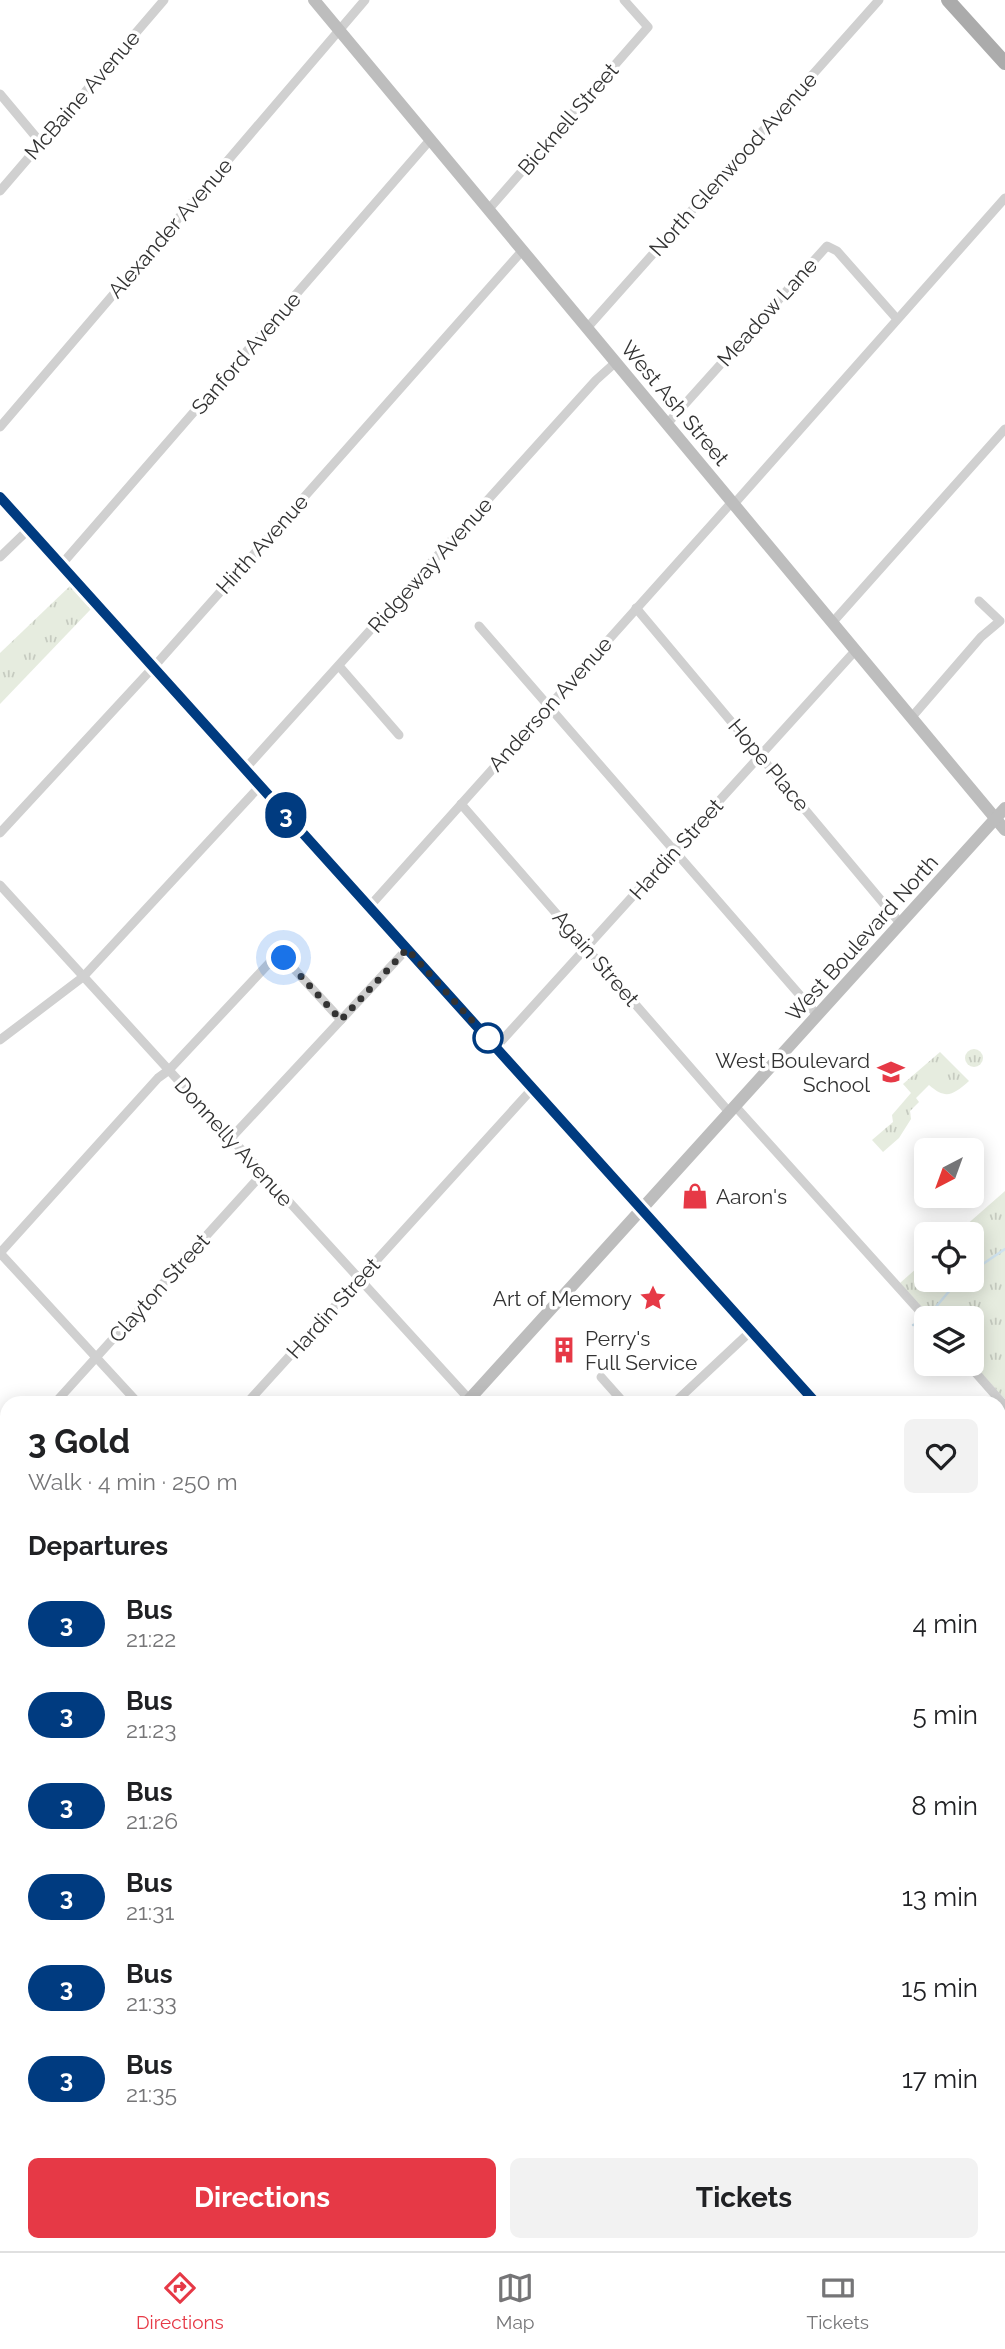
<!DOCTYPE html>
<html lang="en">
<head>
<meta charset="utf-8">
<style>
  body { margin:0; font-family:Raleway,sans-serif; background:#f2f2f2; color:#202124; height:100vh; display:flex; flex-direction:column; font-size:26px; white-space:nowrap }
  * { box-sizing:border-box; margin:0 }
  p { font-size:23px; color:#757577 }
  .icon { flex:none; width:38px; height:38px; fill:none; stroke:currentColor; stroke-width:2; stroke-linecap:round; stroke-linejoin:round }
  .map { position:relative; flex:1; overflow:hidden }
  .details { position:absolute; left:0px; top:1396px; width:1006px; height:856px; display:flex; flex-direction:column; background:#fff; border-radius:21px 21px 0 0; box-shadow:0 4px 18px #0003 }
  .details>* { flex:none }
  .badge { padding:0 14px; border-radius:23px; font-size:24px; line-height:46px }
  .needle { width:46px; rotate:221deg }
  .tools { position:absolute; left:914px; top:1138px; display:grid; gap:14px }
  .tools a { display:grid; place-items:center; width:70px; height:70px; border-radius:10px; background:#fff; box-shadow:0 4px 18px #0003; font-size:35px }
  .you { position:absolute; width:35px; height:35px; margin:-18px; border:5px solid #fff; border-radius:50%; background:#1a73e8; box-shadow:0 0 0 10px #1a73e833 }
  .map>.badge { position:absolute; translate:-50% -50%; box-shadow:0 0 0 4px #fff }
  h2 { padding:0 28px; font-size:26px; line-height:63px }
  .round { display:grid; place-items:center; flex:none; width:74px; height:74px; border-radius:10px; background:#f2f2f2 }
  .overview { display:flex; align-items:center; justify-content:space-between; height:119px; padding:0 28px }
  h1 { font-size:33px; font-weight:700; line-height:52px }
  .cta { display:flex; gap:14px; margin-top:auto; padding:14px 28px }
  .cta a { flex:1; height:80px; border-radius:10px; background:#e63946; color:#fff; font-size:28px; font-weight:700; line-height:80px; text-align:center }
  .cta a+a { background:#f2f2f2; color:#202124 }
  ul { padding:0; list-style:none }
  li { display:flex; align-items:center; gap:21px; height:91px; padding:0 28px }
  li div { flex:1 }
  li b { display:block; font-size:26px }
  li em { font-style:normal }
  li .badge { min-width:77px; font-weight:700; text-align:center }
  .tab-bar { display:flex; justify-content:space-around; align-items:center; height:98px; border-top:2px solid #e0e0e0; background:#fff; font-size:19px; color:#757577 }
  .tab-bar a { display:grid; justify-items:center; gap:4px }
  .tab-bar .current { color:#e63946 }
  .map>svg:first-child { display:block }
  .forest { fill:url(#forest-crowns) }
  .cemetery { fill:url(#cemetery-stones) }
  .park { fill:url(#park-tufts) }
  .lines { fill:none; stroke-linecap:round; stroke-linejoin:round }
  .stream { stroke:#cfe2ee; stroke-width:2.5 }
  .street { stroke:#d0d0d0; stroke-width:9 }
  .secondary { stroke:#bdbdbd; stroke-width:12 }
  .primary { stroke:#ababab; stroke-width:14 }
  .highway { stroke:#9a9a9a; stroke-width:16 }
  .line-casing { stroke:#fff; stroke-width:16 }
  .line { stroke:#003b80; stroke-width:10 }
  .walk { stroke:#333; stroke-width:7; stroke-dasharray:0 12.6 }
  .stop-dot { fill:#fff; stroke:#003b80; stroke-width:3.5 }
  .labels { text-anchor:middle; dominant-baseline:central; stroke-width:7; stroke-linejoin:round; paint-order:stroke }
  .street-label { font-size:21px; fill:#333; stroke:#fff }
  .poi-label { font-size:21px; fill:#333; stroke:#fff; text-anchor:end }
</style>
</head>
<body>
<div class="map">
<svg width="1005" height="2251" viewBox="0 0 1005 2251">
  <defs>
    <pattern id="forest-crowns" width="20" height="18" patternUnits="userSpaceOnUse" patternTransform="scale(1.75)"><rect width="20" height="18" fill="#e6ecdf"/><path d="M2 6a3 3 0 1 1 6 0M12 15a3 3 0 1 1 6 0" fill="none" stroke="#c6cbc0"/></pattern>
    <pattern id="cemetery-stones" width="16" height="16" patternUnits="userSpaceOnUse" patternTransform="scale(1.75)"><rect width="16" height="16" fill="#e6ecdf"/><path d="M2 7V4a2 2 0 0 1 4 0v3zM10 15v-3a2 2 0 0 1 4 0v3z" fill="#c6cbc0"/></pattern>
    <pattern id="park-tufts" width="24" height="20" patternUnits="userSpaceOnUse" patternTransform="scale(1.75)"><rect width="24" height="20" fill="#e6ecdf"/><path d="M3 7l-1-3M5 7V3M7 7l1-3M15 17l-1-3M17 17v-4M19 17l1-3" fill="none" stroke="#c6cbc0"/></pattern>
  </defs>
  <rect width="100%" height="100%" fill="#fff"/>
  <polygon class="forest" points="352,2245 388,2245 392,2248 399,2245 402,2251 348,2251"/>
  <polygon class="cemetery" points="0,2023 7,2031 7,2245 193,2245 198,2251 0,2251"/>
  <g class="park">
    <polygon points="70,586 91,609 0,704 0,653"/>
    <circle cx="974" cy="1058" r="9"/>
    <path d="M 940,1052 L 969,1081 C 953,1095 946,1100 929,1085 L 916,1098 L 919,1102 L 910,1111 L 911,1119 L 899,1138 L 883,1152 L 872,1140 L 893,1122 L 892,1115 L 911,1093 L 903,1084 Z"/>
    <polygon points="1005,1191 1005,1399 971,1362 971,1318 932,1318 900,1283 926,1260 926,1279 971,1279 971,1234 956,1234"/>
  </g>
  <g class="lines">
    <g class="stream">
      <polyline points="971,1272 1005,1249"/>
      <polyline points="929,1315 951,1289 963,1279"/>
      <polyline points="913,1325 921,1323"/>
      <polyline points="0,2160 7,2164"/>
    </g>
    <g class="street">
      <polyline points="0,94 41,143"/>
      <polyline points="0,191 164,0"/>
      <polyline points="488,210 648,27 624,0"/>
      <polyline points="587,328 879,0"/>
      <polyline points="667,424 827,246 837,251 897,319"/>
      <polyline points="0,427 365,0"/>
      <polyline points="734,504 1005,198"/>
      <polyline points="0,557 29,529"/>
      <polyline points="61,565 430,140"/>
      <polyline points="636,608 900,923"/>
      <polyline points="832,623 1005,429"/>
      <polyline points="479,626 818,1016"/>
      <polyline points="339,666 399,735"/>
      <polyline points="911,718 981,637 1000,621 979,601"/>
      <polyline points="245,769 596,380 616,362"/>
      <polyline points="461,804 729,1112"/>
      <polyline points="0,833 159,661 522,251"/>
      <polyline points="0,885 469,1399"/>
      <polyline points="369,907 732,502"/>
      <polyline points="0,1040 83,977 260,786"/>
      <polyline points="496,1047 855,651"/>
      <polyline points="735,1106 926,1318"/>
      <polyline points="231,1138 407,949"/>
      <polyline points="0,1253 158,1078 169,1070 273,959 284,958 341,1020"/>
      <polyline points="0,1253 139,1404"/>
      <polyline points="967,1363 1005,1406"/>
      <polyline points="601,1377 625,1404"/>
      <polyline points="54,1404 263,1173"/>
      <polyline points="246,1404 533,1088"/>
      <polyline points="673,1404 751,1331"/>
      <polyline points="0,1464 7,1456"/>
      <polyline points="999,1589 1005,1583"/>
      <polyline points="999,1860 1005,1854"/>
      <polyline points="999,2108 1005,2102"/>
      <polyline points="874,2245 880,2251"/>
    </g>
    <g class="secondary">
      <polyline points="314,0 1005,830"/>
      <polyline points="0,497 817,1404"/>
      <polyline points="465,1404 1005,808"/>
      <polyline points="999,1603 1005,1610"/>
      <polyline points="0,1836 7,1837"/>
      <polyline points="211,2245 216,2251"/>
      <polyline points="777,2245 782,2251"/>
    </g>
    <g class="primary">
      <polyline points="948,0 1005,63"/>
      <polyline points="0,1975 7,1978"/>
      <polyline points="0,1996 7,2008"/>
    </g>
    <g class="highway">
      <polyline points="0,1853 7,1855"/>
      <polyline points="0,1885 7,1886"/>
      <polyline points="0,1907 7,1908"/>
      <polyline points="719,2245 725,2251"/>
      <polyline points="742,2245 748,2251"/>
    </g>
  </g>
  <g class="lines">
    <g class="line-casing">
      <polyline id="line" points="0,497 817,1404"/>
    </g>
    <use href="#line" class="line"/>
    <polyline class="walk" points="284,958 341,1020 407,949 496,1047 488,1038"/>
  </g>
  <defs>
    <g id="school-bare" transform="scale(2.1)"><path d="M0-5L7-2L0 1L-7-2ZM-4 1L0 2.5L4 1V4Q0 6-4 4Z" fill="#e63946" stroke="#fff" stroke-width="2.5" paint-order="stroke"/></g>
    <g id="shop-bare" transform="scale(2.1)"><path d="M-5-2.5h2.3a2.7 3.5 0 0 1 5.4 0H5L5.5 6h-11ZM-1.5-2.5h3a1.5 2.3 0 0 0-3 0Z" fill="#e63946" stroke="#fff" stroke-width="2.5" paint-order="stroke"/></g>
    <g id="sight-bare" transform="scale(2.1)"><path d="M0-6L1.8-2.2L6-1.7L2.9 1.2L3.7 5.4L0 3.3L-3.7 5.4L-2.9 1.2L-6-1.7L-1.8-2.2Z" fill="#e63946" stroke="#fff" stroke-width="2.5" paint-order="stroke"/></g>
    <g id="building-bare" transform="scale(2.1)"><path d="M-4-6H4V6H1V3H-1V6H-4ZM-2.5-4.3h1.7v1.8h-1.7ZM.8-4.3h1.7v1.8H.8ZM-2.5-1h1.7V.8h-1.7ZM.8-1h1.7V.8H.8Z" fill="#e63946" stroke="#fff" stroke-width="2.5" paint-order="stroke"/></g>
  </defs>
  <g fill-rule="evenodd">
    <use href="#school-bare" x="891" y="1072"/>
    <use href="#shop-bare" x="695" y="1196"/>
    <use href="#sight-bare" x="653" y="1298"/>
    <use href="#building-bare" x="564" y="1350"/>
  </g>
  <circle class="stop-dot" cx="488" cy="1038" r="14"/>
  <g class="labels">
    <g class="street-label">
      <text transform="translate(82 95) rotate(-49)">McBaine Avenue</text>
      <text transform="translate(568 119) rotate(-49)">Bicknell Street</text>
      <text transform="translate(733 164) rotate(-48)">North Glenwood Avenue</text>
      <text transform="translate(170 228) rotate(-49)">Alexander Avenue</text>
      <text transform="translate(767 312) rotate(-48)">Meadow Lane</text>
      <text transform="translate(246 353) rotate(-49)">Sanford Avenue</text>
      <text transform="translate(675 403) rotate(50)">West Ash Street</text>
      <text transform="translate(262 544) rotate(-48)">Hirth Avenue</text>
      <text transform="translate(430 565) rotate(-48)">Ridgeway Avenue</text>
      <text transform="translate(550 704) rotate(-48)">Anderson Avenue</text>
      <text transform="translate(769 765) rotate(50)">Hope Place</text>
      <text transform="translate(676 849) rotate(-48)">Hardin Street</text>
      <text transform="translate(862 938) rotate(-48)">West Boulevard North</text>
      <text transform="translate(596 958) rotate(49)">Again Street</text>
      <text transform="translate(234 1142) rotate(48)">Donnelly Avenue</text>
      <text transform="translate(159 1288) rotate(-48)">Clayton Street</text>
      <text transform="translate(333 1308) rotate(-48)">Hardin Street</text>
    </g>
    <g class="poi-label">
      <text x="870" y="1060">West Boulevard<tspan x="870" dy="24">School</tspan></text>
      <text x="716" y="1196" text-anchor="start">Aaron's</text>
      <text x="632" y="1298">Art of Memory</text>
      <text x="585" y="1338" text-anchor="start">Perry's<tspan x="585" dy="24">Full Service</tspan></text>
    </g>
  </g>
</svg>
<div class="tools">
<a><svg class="needle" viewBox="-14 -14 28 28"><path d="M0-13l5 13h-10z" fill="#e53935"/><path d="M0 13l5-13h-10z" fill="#757577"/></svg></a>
<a><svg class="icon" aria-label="locate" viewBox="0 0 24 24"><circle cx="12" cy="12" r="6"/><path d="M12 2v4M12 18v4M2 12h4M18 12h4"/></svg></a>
<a><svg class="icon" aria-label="layers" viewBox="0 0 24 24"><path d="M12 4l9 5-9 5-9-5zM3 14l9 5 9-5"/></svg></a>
</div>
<div class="you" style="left:284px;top:958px"></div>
<b class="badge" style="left:286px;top:815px;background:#003b80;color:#fff">3</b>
<section class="details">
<div class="overview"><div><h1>3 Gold</h1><p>Walk · 4 min · 250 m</p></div><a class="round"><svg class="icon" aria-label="heart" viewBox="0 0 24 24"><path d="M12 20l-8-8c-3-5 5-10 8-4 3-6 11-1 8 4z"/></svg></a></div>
<h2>Departures</h2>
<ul>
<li><span class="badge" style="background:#003b80;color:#fff">3</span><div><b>Bus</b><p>21:22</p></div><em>4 min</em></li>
<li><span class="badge" style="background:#003b80;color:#fff">3</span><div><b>Bus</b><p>21:23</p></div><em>5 min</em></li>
<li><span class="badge" style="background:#003b80;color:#fff">3</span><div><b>Bus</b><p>21:26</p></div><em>8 min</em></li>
<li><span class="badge" style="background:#003b80;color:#fff">3</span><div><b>Bus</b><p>21:31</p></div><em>13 min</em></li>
<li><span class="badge" style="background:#003b80;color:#fff">3</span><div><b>Bus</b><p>21:33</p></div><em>15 min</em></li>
<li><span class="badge" style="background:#003b80;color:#fff">3</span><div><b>Bus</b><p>21:35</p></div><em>17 min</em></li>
</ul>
<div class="cta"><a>Directions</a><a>Tickets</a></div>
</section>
</div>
<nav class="tab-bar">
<a class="current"><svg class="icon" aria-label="directions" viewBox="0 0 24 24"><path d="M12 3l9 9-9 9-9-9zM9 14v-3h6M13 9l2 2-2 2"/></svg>Directions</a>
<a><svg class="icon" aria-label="map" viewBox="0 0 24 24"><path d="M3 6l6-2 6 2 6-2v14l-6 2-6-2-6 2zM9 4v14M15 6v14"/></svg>Map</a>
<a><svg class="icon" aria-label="tickets" viewBox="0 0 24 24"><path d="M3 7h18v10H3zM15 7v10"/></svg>Tickets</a>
</nav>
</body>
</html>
